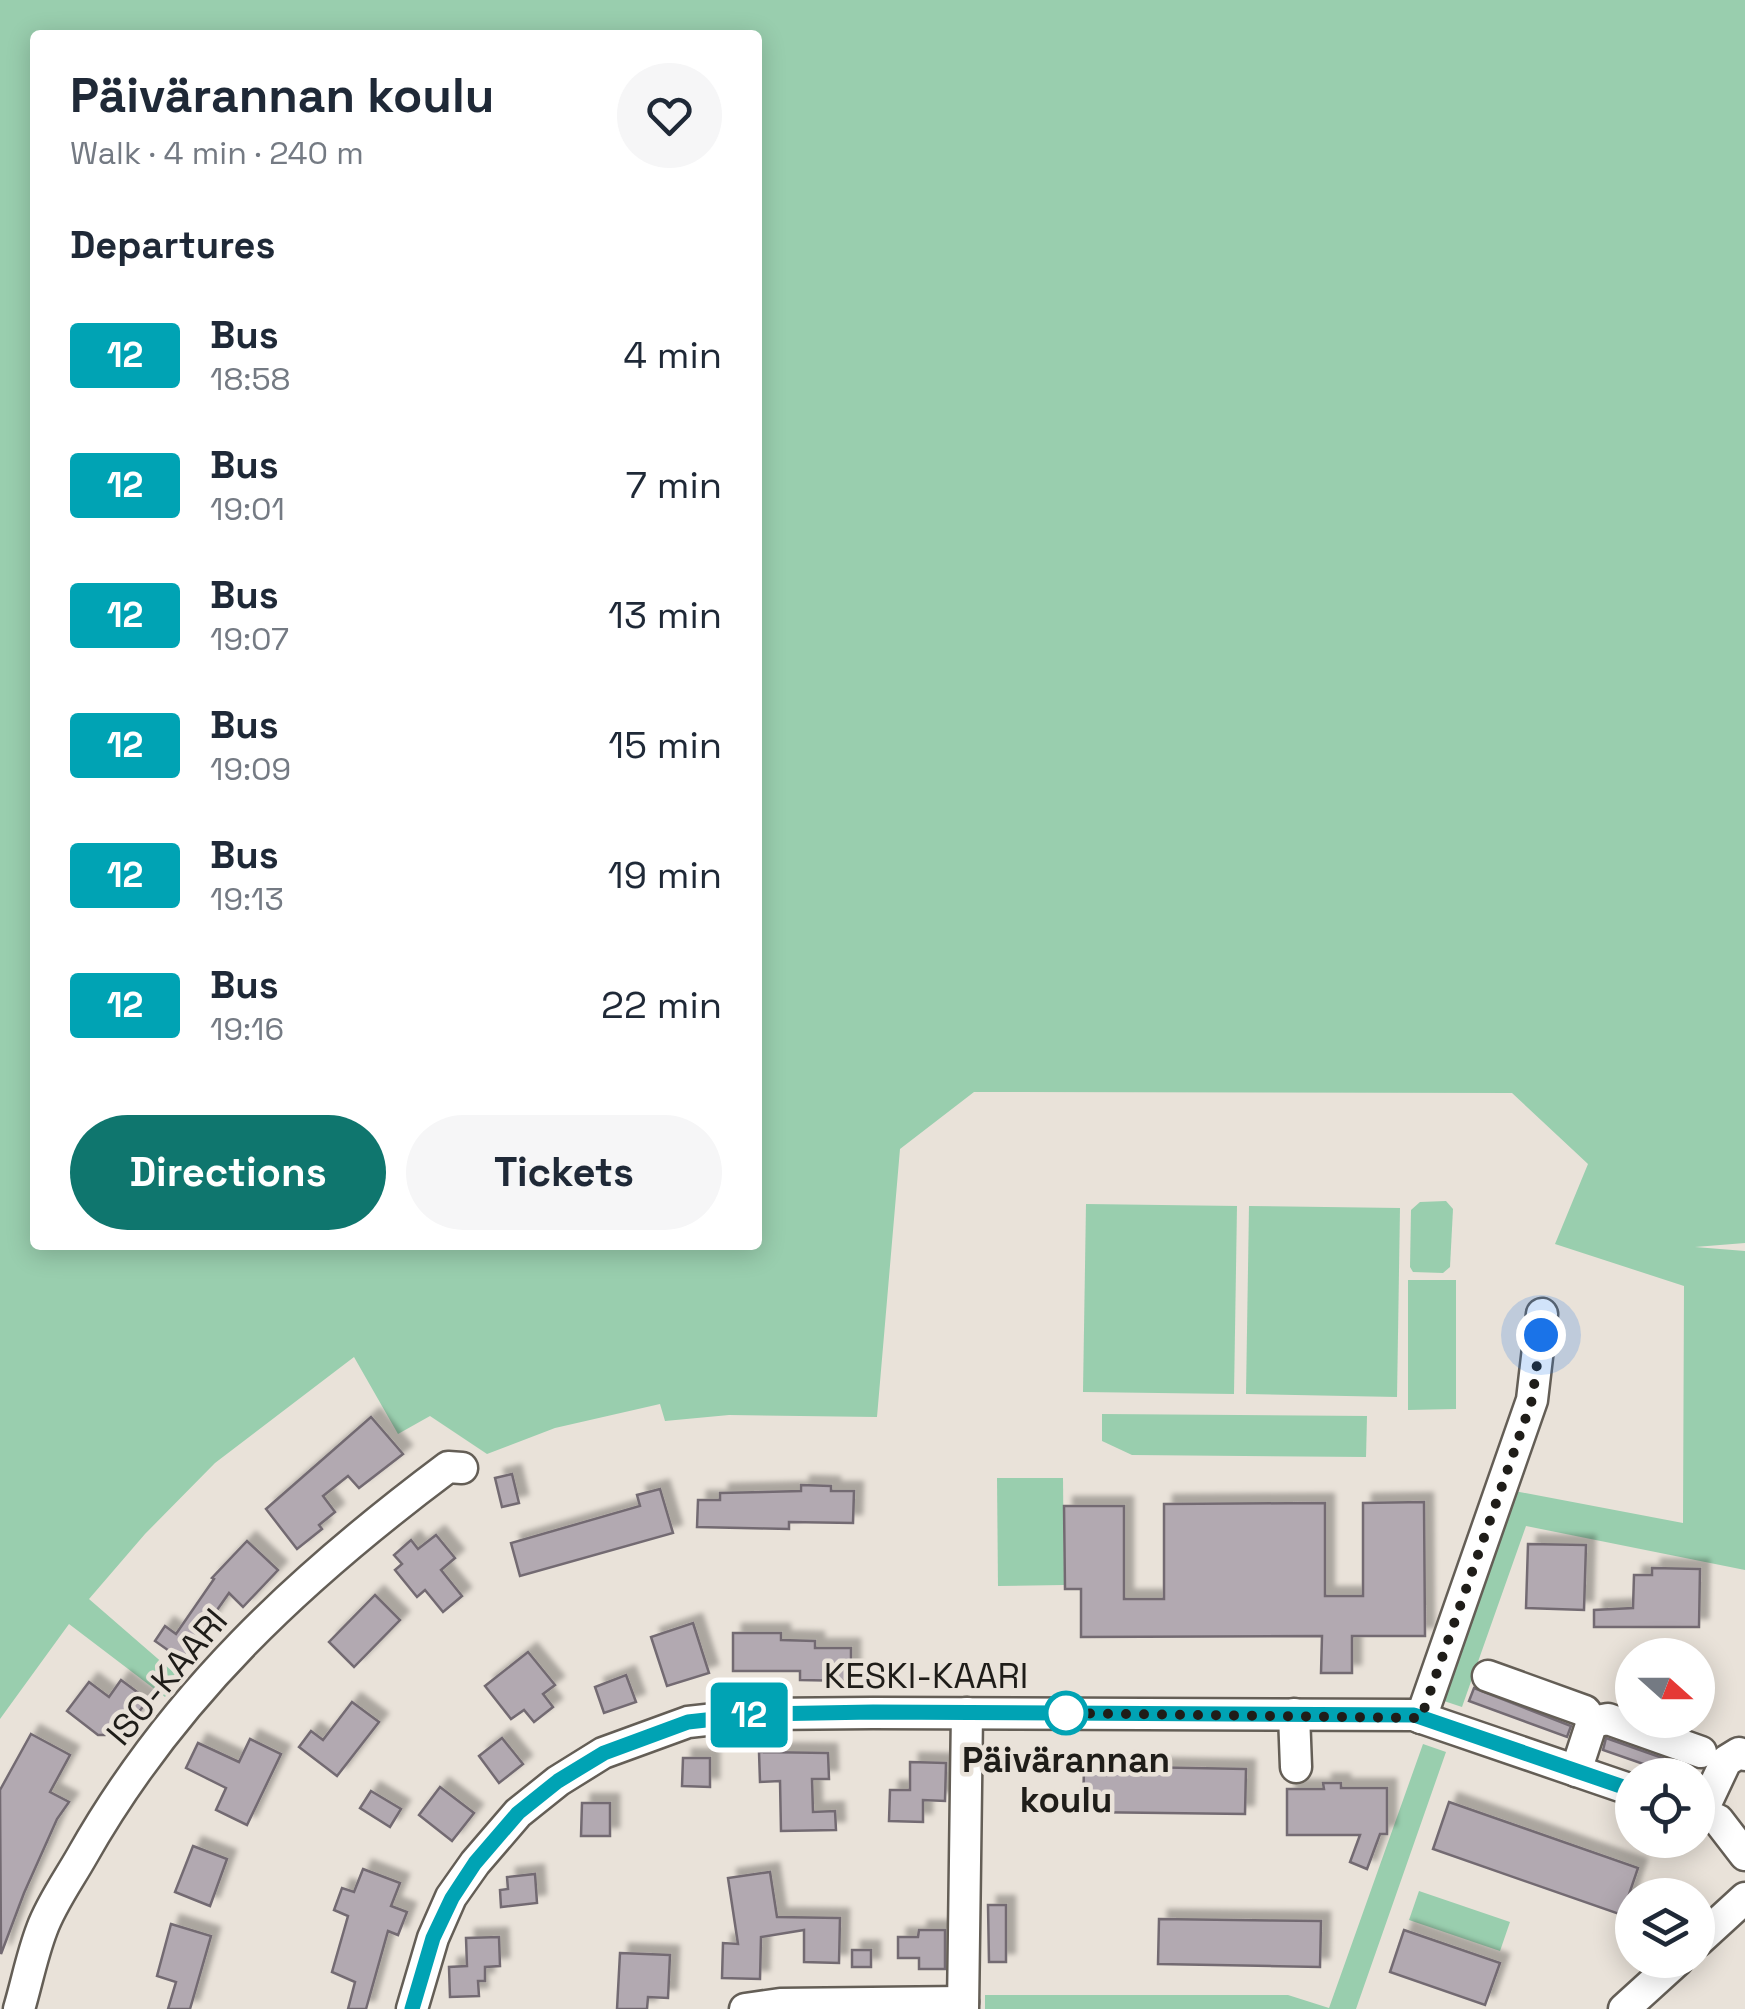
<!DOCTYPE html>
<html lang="en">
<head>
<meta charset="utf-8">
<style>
  body { margin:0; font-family:"Space Grotesk",sans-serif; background:#f6f6f7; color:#1f2937; height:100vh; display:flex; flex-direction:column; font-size:38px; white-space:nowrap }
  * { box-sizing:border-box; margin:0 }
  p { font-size:32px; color:#747a83 }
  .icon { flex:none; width:55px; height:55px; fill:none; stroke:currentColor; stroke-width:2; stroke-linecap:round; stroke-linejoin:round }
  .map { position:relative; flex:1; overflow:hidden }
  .side { position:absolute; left:30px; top:30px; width:732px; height:1220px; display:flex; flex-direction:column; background:#fff; border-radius:10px; box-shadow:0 5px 25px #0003 }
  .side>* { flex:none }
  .badge { padding:0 20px; border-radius:8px; font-size:35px; line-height:65px }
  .needle { width:65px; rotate:111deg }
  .fabs { position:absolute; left:1615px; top:1638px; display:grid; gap:20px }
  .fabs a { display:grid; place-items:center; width:100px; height:100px; border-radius:50%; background:#fff; box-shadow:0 5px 25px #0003; font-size:50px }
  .you { position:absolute; width:50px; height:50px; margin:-25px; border:8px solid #fff; border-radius:50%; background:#1a73e8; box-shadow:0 0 0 15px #1a73e833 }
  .map>.badge { position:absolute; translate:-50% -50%; box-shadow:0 0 0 5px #fff }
  h2 { padding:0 40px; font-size:38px; line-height:90px }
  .round { display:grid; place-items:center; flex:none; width:105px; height:105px; border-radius:52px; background:#f6f6f7 }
  .summary { display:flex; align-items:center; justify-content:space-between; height:170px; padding:0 40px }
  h1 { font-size:48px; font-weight:700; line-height:75px }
  .cta { display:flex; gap:20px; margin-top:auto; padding:20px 40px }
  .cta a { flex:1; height:115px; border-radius:60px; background:#0f766e; color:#fff; font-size:40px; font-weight:700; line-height:115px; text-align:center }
  .cta a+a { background:#f6f6f7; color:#1f2937 }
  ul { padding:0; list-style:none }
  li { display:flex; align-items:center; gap:30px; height:130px; padding:0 40px }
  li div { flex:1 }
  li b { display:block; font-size:38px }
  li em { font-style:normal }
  li .badge { min-width:110px; font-weight:700; text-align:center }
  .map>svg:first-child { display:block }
  .green { fill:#99ceae; fill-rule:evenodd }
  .building { fill:#b2a9b1; stroke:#736b72; stroke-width:2.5; filter:url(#shadow) }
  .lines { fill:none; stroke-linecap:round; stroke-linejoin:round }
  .minor-casing { stroke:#645e56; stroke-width:35 }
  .minor { stroke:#fff; stroke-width:30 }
  .line-casing { stroke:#fff; stroke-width:22 }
  .line { stroke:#00a3b4; stroke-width:15 }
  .walk { stroke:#1f1d19; stroke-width:10; stroke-dasharray:0 18 }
  .stop-dot { fill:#fff; stroke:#00a3b4; stroke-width:5 }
  .labels { text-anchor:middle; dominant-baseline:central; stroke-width:9; stroke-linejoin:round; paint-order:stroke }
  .street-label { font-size:35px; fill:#1f1d19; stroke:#e9e2d9 }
  .stop-label { font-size:35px; font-weight:bold; fill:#1f1d19; stroke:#e9e2d9 }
</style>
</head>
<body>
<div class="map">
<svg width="1745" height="2009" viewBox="0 0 1745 2009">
  <defs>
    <filter id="shadow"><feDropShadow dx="9" dy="-9" stdDeviation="2.5" flood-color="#0004"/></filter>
  </defs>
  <rect width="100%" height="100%" fill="#e9e2d9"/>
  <g class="green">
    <path d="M 0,0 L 1745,0 L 1745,1243 L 1695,1247 L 1745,1251 L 1745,1570 L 1526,1526 L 1462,1707 L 1432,1697 L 1504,1489 L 1683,1523 L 1684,1286 L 1555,1244 L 1588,1164 L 1512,1093 L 974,1092 L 900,1149 L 877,1417 L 729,1415 L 665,1421 L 660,1404 L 555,1428 L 487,1454 L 430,1416 L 398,1434 L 354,1357 L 215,1463 L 145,1534 L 89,1599 L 180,1678 L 165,1697 L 69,1624 L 0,1719 ZM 35,35 L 758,35 L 758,1245 L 35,1245 Z"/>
    <polygon points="1446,1201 1453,1209 1450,1267 1443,1273 1413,1272 1410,1267 1411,1210 1420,1202"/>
    <polygon points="1086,1204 1237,1206 1234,1394 1083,1392"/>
    <polygon points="1249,1206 1400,1208 1397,1397 1246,1394"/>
    <polygon points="1408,1280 1456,1280 1456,1409 1408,1410"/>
    <polygon points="1102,1414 1367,1416 1366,1457 1132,1455 1102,1441"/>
    <polygon points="997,1478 1063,1478 1064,1585 998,1586"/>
    <polygon points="1423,1744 1446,1752 1356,2009 985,2009 985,1995 1288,1995 1329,2008"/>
    <polygon points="1419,1891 1510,1922 1500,1951 1409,1920"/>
  </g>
  <g class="building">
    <polygon points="371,1417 403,1454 359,1488 348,1476 323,1496 335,1512 319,1525 322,1529 297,1549 266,1509"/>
    <polygon points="512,1474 519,1503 502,1507 495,1478"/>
    <polygon points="801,1485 831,1486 831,1491 854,1491 853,1523 789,1522 789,1529 697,1527 698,1500 720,1500 720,1493 801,1491"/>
    <polygon points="660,1489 673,1533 520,1576 511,1543 640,1506 637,1495"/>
    <polygon points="1424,1502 1425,1636 1352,1636 1352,1673 1321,1673 1322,1636 1081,1637 1081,1589 1065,1589 1064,1506 1124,1506 1124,1599 1164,1599 1164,1504 1325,1503 1325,1596 1363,1596 1363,1503"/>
    <polygon points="436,1535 455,1558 441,1570 462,1596 443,1612 425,1590 417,1597 395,1570 402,1564 394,1555 411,1540 418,1549"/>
    <polygon points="247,1541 278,1570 243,1607 229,1593 182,1660 155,1641 165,1626 176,1634 214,1579 212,1578"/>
    <polygon points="1528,1544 1586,1545 1584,1610 1526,1608"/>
    <polygon points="1652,1568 1700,1569 1699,1627 1594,1627 1594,1610 1633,1608 1634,1575 1652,1575"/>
    <polygon points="375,1595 400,1620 354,1667 329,1642"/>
    <polygon points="693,1623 709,1673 667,1686 651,1637"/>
    <polygon points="733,1633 781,1633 781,1640 815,1641 815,1648 851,1648 851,1681 800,1680 800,1671 733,1671"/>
    <polygon points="528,1652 555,1685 543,1694 553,1707 534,1722 524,1710 511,1719 485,1686"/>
    <polygon points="626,1675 636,1702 604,1713 595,1687"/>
    <polygon points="121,1680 148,1700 126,1729 115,1721 105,1735 98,1735 67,1711 89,1682 109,1697"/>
    <polygon points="1474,1688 1571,1726 1567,1737 1469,1701"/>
    <polygon points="352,1702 379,1722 337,1776 299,1747 311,1731 323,1740"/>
    <polygon points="31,1734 70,1755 50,1792 69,1802 57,1819 24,1893 1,1954 0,1790"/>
    <polygon points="502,1738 523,1764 499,1783 479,1756"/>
    <polygon points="1606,1738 1688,1767 1686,1775 1675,1775 1603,1750"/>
    <polygon points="250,1739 281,1754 247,1825 216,1810 226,1788 186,1768 198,1743 239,1762"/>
    <polygon points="759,1752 828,1753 829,1779 812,1779 813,1812 835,1811 836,1830 781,1831 780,1781 760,1782"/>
    <polygon points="683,1758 710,1758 710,1787 682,1786"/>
    <polygon points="910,1762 946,1763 945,1801 923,1800 923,1822 889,1821 890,1790 910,1790"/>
    <polygon points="1084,1766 1246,1769 1245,1814 1083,1812"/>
    <polygon points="1323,1783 1341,1783 1341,1788 1387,1788 1387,1834 1380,1834 1367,1869 1350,1862 1360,1835 1287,1835 1287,1789 1324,1789"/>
    <polygon points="440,1787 474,1813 452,1841 419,1815"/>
    <polygon points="371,1791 401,1809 390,1827 360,1808"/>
    <polygon points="1449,1802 1638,1868 1622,1915 1433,1849"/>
    <polygon points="582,1803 610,1803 610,1836 581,1836"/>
    <polygon points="193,1846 227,1859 210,1906 175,1892"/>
    <polygon points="363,1869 400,1883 391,1906 407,1912 398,1935 388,1931 366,2009 348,2009 355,1982 332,1972 348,1916 334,1910 342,1888 354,1892"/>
    <polygon points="770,1872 777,1917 840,1918 839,1963 804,1962 804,1930 761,1937 760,1979 722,1978 723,1943 738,1944 728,1878"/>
    <polygon points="535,1874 537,1903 501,1907 500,1890 508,1889 507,1877"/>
    <polygon points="988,1905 1006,1905 1006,1962 989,1962"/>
    <polygon points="1159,1919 1321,1921 1320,1967 1158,1964"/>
    <polygon points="171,1924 211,1936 190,2009 168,2009 176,1982 157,1976"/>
    <polygon points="919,1930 945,1930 945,1969 919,1969 919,1958 898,1958 898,1937 918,1937"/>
    <polygon points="1404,1930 1500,1963 1485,2005 1390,1972"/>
    <polygon points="499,1937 500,1966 485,1967 485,1981 478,1981 479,1996 450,1997 449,1967 467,1966 466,1938"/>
    <rect x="852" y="1950" width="19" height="17"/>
    <polygon points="620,1953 670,1955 668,1998 648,1997 647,2009 617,2009"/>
  </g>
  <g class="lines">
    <g class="minor-casing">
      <g id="minor">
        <polyline points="1488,1676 1585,1711 1592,1722 1576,1771"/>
        <polyline points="1294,1714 1296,1767"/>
        <polyline points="1421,1718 1532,1400 1542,1314"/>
        <polyline points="1592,1722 1608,1719 1701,1752"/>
        <polyline points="1698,1813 1718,1820 1745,1855"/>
        <polyline points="1701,1814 1726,1761 1739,1753 1745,1755"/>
        <polyline points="1698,1941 1745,1898"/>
        <path d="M 19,2009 C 27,1982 32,1955 42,1929 C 51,1904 69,1879 82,1856 C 173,1695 301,1577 448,1467 L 462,1468"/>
        <polyline points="412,2009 433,1938 451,1897 475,1863 518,1813 558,1781 603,1753 688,1722 760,1714 873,1713 1413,1715 1632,1790"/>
        <polyline points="745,2009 780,2004 963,2002"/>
        <polyline points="963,2009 967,1713"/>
        <polyline points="1624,2009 1678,1960"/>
      </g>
    </g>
    <use href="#minor" class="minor"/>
  </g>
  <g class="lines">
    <g class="line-casing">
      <polyline id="line" points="412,2009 433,1938 452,1898 475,1863 518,1813 558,1781 604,1753 688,1722 760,1714 873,1712 1414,1715 1632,1790"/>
    </g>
    <use href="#line" class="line"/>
    <polyline class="walk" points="1066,1713 1060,1713 1421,1718 1532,1400 1541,1335"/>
  </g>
  <circle class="stop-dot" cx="1066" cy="1713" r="20"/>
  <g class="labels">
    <g class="street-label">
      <text x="926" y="1676">KESKI-KAARI</text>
      <text transform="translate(167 1677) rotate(-50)">ISO-KAARI</text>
    </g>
    <g class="stop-label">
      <text x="1066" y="1760">Päivärannan<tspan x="1066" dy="40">koulu</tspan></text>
    </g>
  </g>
</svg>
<div class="fabs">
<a><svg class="needle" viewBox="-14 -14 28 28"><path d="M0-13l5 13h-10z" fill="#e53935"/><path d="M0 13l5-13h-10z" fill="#747a83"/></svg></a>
<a><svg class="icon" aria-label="locate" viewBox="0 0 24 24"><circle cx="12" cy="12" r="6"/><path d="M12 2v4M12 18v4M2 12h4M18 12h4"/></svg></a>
<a><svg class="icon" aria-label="layers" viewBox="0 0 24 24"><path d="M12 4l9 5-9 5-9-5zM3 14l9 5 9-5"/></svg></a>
</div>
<div class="you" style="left:1541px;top:1335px"></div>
<b class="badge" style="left:749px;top:1715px;background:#00a3b4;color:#fff">12</b>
<section class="side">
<div class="summary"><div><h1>Päivärannan koulu</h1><p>Walk · 4 min · 240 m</p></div><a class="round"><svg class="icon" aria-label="heart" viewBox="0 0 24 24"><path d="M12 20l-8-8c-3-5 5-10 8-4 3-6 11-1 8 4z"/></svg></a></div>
<h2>Departures</h2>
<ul>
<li><span class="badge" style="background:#00a3b4;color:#fff">12</span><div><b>Bus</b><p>18:58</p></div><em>4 min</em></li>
<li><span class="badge" style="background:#00a3b4;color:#fff">12</span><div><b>Bus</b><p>19:01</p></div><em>7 min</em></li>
<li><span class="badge" style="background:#00a3b4;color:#fff">12</span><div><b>Bus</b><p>19:07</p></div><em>13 min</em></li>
<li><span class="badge" style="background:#00a3b4;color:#fff">12</span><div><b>Bus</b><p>19:09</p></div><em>15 min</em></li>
<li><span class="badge" style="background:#00a3b4;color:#fff">12</span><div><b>Bus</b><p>19:13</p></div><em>19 min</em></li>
<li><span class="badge" style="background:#00a3b4;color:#fff">12</span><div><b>Bus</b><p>19:16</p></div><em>22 min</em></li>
</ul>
<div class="cta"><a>Directions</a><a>Tickets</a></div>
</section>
</div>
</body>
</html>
